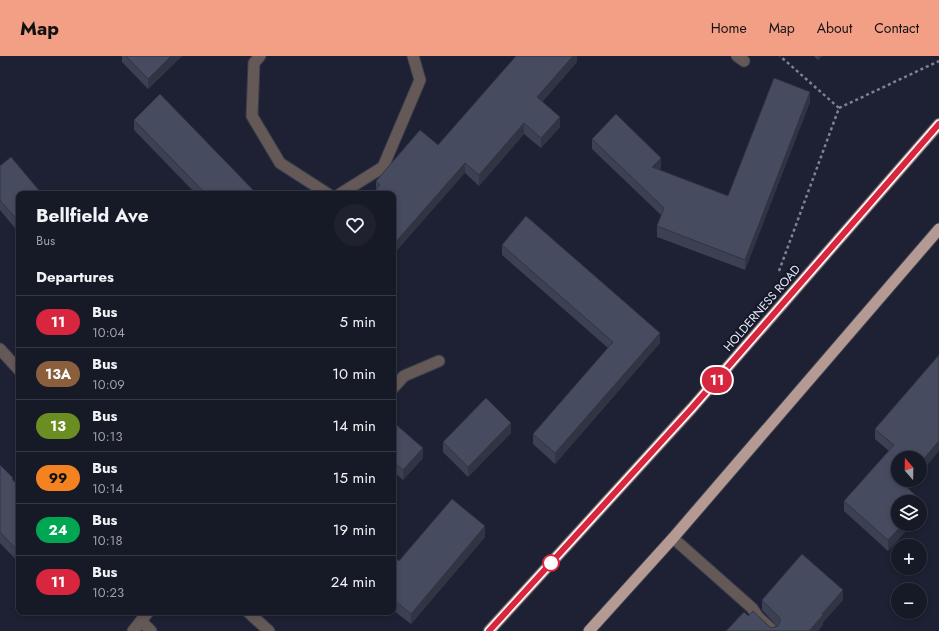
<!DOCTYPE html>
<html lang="en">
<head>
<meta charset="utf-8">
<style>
  body { margin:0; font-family:Jost,sans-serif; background:#1f222e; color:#f1f3f6; height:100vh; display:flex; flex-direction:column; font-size:15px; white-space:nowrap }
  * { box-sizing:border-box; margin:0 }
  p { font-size:13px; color:#9ea0a7 }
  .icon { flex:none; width:22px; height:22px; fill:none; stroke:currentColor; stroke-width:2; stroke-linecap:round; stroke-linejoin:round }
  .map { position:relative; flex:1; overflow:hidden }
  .sheet { position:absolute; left:16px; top:135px; width:380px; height:424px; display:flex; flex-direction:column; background:#161926; border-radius:8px; box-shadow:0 2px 6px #0003,0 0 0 1px #353843 }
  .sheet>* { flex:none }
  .badge { padding:0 8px; border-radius:13px; font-size:14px; line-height:26px }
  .needle { width:26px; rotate:340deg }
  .fabs { position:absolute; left:891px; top:395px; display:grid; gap:8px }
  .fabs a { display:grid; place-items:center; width:36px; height:36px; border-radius:50%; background:#161926; box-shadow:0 2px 6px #0003,0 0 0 1px #353843; font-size:20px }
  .map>.badge { position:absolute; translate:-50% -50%; box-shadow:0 0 0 2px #fff }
  h2 { padding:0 20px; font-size:15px; line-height:36px }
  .round { display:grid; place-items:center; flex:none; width:42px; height:42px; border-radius:21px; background:#1f222e }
  .headline { display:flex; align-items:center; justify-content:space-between; height:68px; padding:0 20px }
  h1 { font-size:19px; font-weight:700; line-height:30px }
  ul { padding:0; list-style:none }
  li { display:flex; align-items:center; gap:12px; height:52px; padding:0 20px; border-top:1px solid #353843 }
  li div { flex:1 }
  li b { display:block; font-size:15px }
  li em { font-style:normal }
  li .badge { min-width:44px; font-weight:700; text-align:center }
  header { display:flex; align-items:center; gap:24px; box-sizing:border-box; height:56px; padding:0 20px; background:#f39f85; color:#111 }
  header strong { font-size:19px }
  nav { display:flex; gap:22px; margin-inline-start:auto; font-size:14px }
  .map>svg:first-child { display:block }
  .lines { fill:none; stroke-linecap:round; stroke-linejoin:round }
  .service-casing { stroke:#393d4e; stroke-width:13 }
  .minor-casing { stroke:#393d4e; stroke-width:13 }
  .tertiary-casing { stroke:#393d4e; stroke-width:13 }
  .trunk-casing { stroke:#393d4e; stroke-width:13 }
  .path { stroke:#7e8291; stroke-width:2.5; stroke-dasharray:3 3; stroke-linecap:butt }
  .service { stroke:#645956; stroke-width:11 }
  .minor { stroke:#645956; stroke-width:11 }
  .tertiary { stroke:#645956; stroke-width:11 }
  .trunk { stroke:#b49a93; stroke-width:11 }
  .wall { fill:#3c4053 }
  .shaded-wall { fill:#313443 }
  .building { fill:#464b60; stroke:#313443 }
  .line-casing { stroke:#fff; stroke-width:9 }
  .line { stroke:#d7263d; stroke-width:6 }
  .stop-dot { fill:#fff; stroke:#d7263d; stroke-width:2 }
  .labels { text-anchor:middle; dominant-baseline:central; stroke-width:4; stroke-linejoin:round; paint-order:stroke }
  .street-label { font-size:12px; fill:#e7eaf7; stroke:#141829 }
</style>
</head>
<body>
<header>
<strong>Map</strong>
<nav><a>Home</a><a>Map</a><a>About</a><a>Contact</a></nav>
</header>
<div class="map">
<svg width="939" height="575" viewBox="0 0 939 575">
  <rect width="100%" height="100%" fill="#1d2133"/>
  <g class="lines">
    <g class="service-casing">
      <g id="service">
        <polyline points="393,332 404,320 439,305"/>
        <polyline points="673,482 752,552 758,561 773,575"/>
        <polyline points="141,565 151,575"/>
        <polyline points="133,575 148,556"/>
      </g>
    </g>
    <g class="minor-casing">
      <g id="minor">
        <polyline points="260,0 254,7 252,60 280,107 328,138"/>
        <polyline points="737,0 744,5"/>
        <polyline points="340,138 383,111 420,24 413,0"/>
      </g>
    </g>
    <g class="tertiary-casing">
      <g id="tertiary">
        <polyline points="0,293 19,314"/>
        <polyline points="248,556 269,575"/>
      </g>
    </g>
    <g class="trunk-casing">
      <g id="trunk">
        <polyline points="489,575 692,352 939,68"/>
        <polyline points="589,575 673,482 939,173"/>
      </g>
    </g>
    <g class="path">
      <polyline points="839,52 939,5"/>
      <polyline points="779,215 839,52 780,0"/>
    </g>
    <use href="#service" class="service"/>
    <use href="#minor" class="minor"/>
    <use href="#tertiary" class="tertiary"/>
    <use href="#trunk" class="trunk"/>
  </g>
  <g class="wall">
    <polygon points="122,0 182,0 148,33 122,6"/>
    <polygon points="577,0 577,6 542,46 560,71 541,92 524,78 479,130 465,117 376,134 376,125 438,89"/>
    <polygon points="814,0 822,0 818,4"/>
    <polygon points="810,46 745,214 657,181 657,170 661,159 592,93 592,83 661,112 659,114 728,140"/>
    <polygon points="134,64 257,138 196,138 134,74"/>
    <polygon points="0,110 19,138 19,177 0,154"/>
    <polygon points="502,189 660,287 555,408 533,388 533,378 608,292 502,199"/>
    <polygon points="939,299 914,424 908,432 923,456 898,468 912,468 888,495 844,455 844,445 889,395 875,383 875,373"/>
    <polygon points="393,366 423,402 403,424 393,415"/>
    <polygon points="511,377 468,421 443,396 443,386"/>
    <polygon points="0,409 19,431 19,507 0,487"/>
    <polygon points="485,481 411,568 393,554 393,500 399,505"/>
    <polygon points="762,544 843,544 823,566 823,569 818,575 726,575 748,560 771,572 777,570 762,554"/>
  </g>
  <g class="shaded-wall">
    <polygon points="171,0 182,0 148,33 148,23"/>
    <polygon points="573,0 577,0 577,6 537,51 537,41"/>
    <polygon points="818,0 822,0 818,4"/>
    <polygon points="810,36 810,46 745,214 745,204"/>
    <polygon points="560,61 560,71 541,92 541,82"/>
    <polygon points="524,67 524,78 479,130 479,119"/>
    <polygon points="661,102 661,112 652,121 652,111"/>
    <polygon points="465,107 465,117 393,199 393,189"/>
    <polygon points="660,277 660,287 555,408 555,397"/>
    <polygon points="511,367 511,377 468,421 468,411"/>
    <polygon points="939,385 939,395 920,418 920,407"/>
    <polygon points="423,392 423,402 403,424 403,414"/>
    <polygon points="906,424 914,424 903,438 903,428"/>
    <polygon points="923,446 923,456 920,459 920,449"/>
    <polygon points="903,468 912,468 888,495 888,484"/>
    <polygon points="485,470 485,481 411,568 411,558"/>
    <polygon points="843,534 843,544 823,566 823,569 818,575 809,575 822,558"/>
  </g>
  <g class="building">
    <polygon points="126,0 171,0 148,23"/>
    <polygon points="516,0 573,0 537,41 560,61 541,82 524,67 479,119 465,107 393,189 393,138 372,138 380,129 376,125 420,74 438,89"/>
    <polygon points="774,22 810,36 745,204 657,170 664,152 592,83 616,58 661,102 652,111 728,140"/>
    <polygon points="160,38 257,138 206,138 134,64"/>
    <polygon points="11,101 42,138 19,138 19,166 0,144 0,110"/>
    <polygon points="526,160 660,277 555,397 533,378 613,286 502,189"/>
    <polygon points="939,299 939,385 920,407 920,402 898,402 898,424 906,424 903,428 923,446 920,449 920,446 898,446 898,468 903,468 888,484 844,445 894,389 875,373"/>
    <polygon points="486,342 511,367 468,411 443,386"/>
    <polygon points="393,366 423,392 403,414 393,405"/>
    <polygon points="0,409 13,422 12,423 19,431 19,496 0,476"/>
    <polygon points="452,443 485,470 411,558 393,543 393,500 399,505"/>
    <polygon points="802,498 843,534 822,558 823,559 809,575 726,575 744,556 748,560 753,555 771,572 778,570 780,566 780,562 762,544"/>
  </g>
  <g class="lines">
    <g class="line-casing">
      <polyline id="line" points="489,575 692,352 939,68"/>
    </g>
    <use href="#line" class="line"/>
  </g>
  <circle class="stop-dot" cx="551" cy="507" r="8"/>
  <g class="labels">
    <g class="street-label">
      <text transform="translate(762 252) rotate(-49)">HOLDERNESS ROAD</text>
    </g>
  </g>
</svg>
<div class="fabs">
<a><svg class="needle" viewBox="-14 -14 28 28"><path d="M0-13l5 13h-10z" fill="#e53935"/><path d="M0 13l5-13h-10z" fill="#9ea0a7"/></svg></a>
<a><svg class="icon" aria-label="layers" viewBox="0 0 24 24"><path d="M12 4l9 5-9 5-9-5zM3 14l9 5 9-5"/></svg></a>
<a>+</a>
<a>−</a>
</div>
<b class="badge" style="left:717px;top:324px;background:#d7263d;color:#fff">11</b>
<section class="sheet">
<div class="headline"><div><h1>Bellfield Ave</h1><p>Bus</p></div><a class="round"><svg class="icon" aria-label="heart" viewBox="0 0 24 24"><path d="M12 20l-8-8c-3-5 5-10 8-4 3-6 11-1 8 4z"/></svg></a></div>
<h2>Departures</h2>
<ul>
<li><span class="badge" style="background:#d7263d;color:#fff">11</span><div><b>Bus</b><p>10:04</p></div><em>5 min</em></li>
<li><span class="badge" style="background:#8b5e3c;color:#fff">13A</span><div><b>Bus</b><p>10:09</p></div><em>10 min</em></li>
<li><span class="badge" style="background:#6b8e23;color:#fff">13</span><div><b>Bus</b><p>10:13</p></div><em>14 min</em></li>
<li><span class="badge" style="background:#f58220;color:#111">99</span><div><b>Bus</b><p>10:14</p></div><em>15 min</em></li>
<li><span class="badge" style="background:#00a651;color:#fff">24</span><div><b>Bus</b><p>10:18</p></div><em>19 min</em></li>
<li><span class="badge" style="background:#d7263d;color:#fff">11</span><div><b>Bus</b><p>10:23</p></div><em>24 min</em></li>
</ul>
</section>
</div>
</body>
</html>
